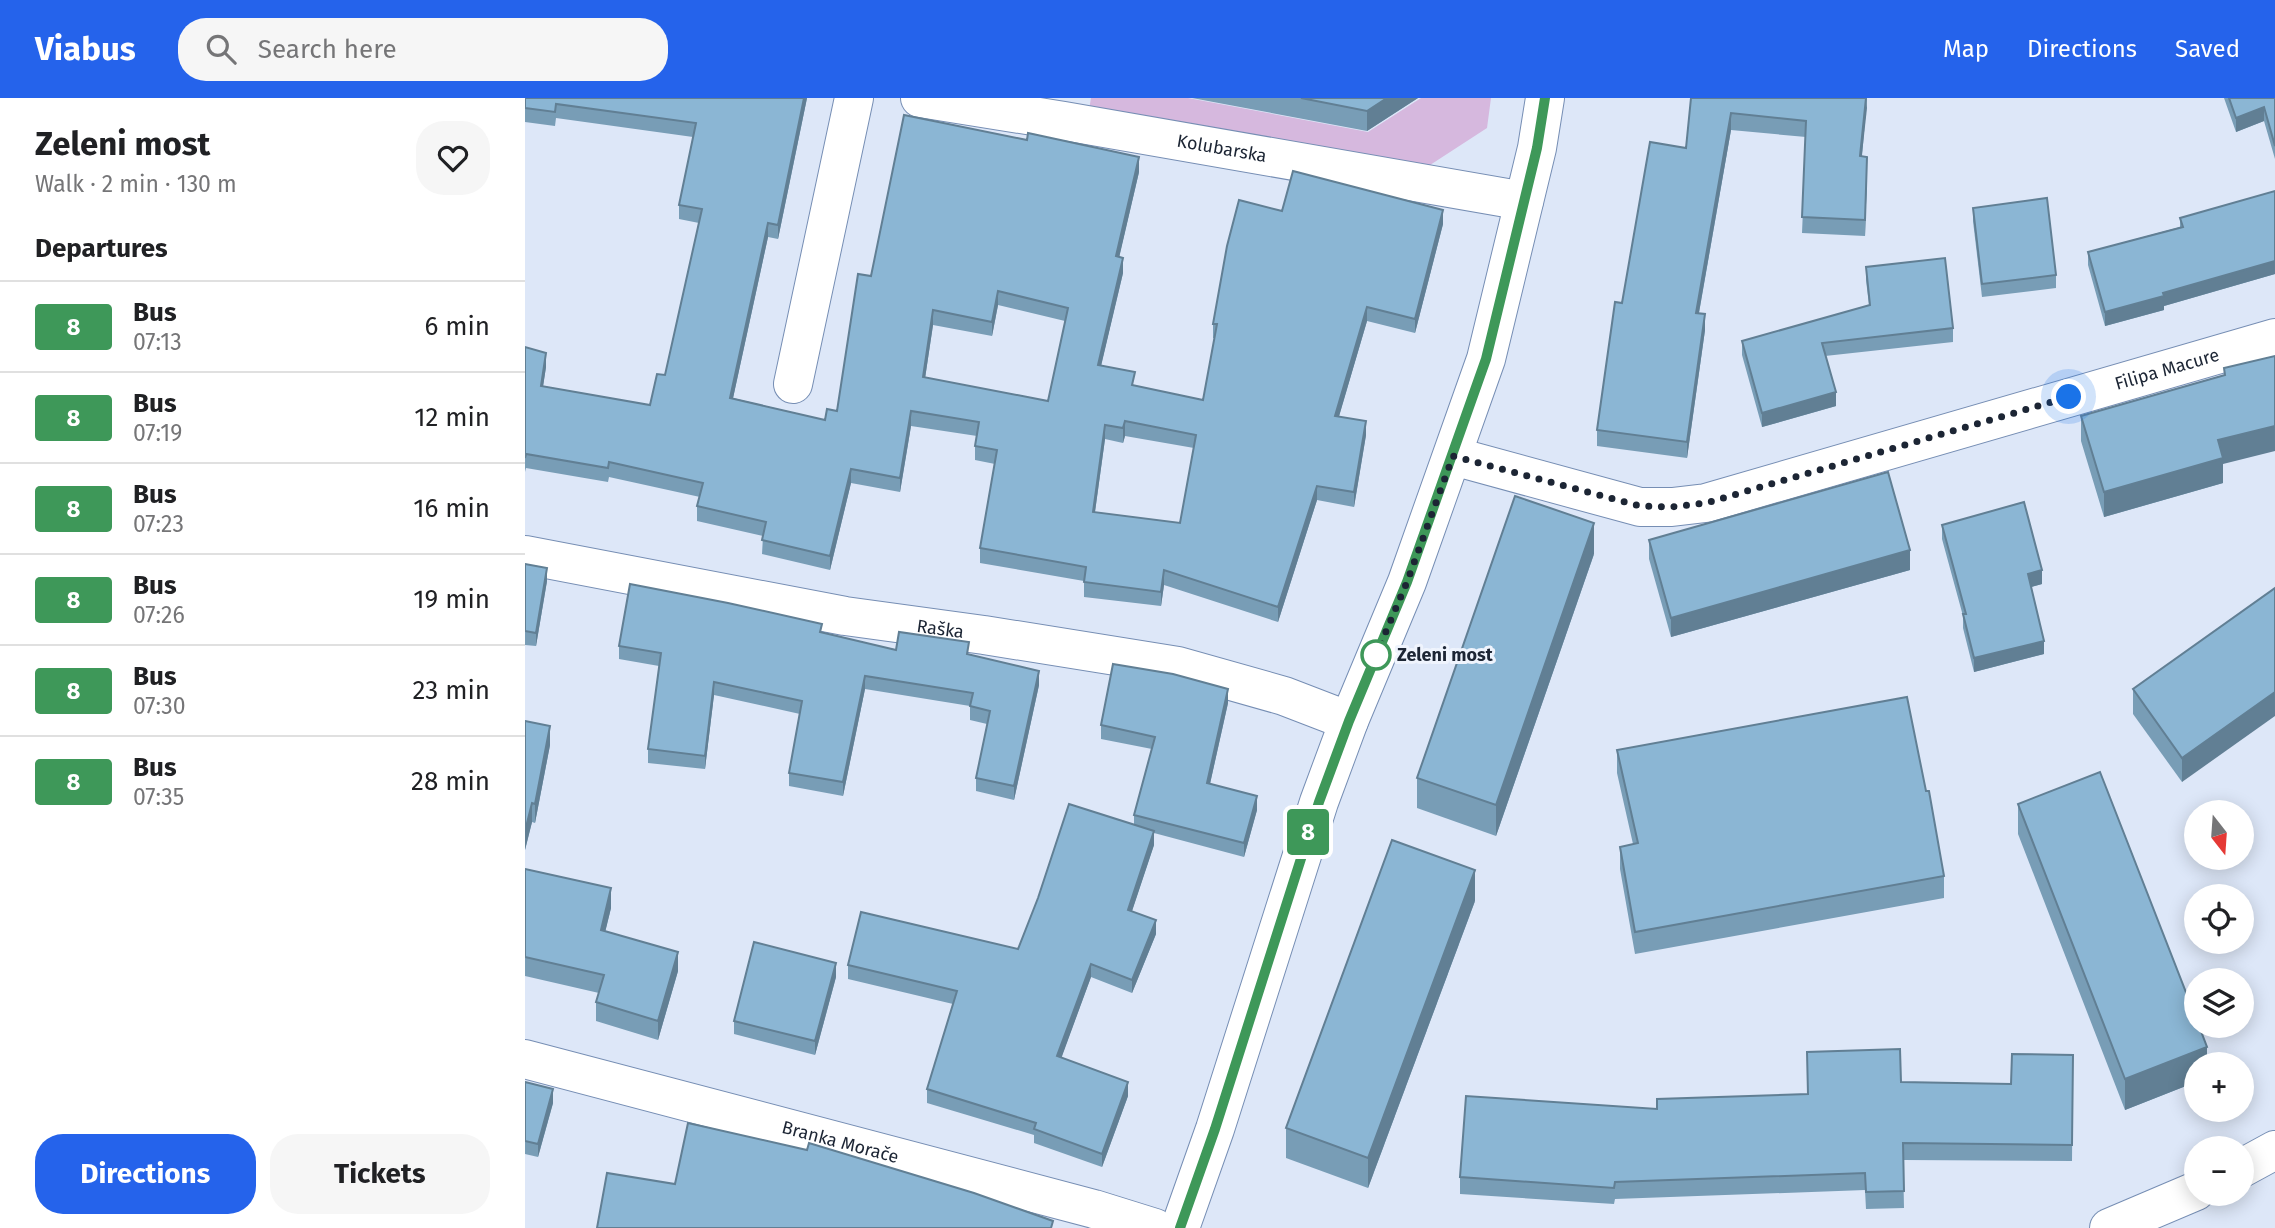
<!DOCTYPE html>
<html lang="en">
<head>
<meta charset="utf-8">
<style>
  body { margin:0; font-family:"Fira Sans",sans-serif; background:#f6f6f6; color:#202124; height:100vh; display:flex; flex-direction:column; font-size:26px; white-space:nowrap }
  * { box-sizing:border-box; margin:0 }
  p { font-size:23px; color:#757577 }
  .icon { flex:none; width:38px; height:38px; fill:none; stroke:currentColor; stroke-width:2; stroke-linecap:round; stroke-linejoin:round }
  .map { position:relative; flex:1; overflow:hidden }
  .panel { display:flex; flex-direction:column; background:#fff; width:525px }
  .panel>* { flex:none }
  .badge { padding:0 14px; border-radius:5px; font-size:24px; line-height:46px }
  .needle { width:46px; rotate:163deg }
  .tools { position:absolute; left:1659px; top:702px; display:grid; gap:14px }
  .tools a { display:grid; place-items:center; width:70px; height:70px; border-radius:50%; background:#fff; box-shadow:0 4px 18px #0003; font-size:35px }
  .you { position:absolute; width:35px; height:35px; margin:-18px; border:5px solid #fff; border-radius:50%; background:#1a73e8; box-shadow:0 0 0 10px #1a73e833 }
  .map>.badge { position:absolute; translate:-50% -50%; box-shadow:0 0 0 4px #fff }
  h2 { padding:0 35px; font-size:26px; line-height:63px }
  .round { display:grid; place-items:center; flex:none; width:74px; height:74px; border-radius:28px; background:#f6f6f6 }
  .summary { display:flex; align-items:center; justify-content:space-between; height:119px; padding:0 35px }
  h1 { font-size:33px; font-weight:700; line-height:52px }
  .cta { display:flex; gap:14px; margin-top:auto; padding:14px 35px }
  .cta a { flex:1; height:80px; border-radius:28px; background:#2563eb; color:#fff; font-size:28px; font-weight:700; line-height:80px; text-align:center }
  .cta a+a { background:#f6f6f6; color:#202124 }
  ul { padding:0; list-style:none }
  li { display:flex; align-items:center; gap:21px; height:91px; padding:0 35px; border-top:2px solid #e0e0e0 }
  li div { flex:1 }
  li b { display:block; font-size:26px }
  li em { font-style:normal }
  li .badge { min-width:77px; font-weight:700; text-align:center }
  header { display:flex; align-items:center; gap:42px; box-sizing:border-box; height:98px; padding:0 35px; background:#2563eb; color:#fff }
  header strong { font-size:33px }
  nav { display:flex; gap:38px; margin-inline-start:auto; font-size:24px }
  .search { width:490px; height:63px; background:#f6f6f6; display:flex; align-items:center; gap:18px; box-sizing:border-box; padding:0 24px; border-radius:28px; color:#757577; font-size:26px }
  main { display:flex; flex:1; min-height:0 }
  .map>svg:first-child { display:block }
  .green { fill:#d6b8de }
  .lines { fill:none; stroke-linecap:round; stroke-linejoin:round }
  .minor-casing { stroke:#768eb4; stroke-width:40 }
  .secondary-casing { stroke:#768eb4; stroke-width:40 }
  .minor { stroke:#fff; stroke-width:38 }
  .secondary { stroke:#fff; stroke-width:38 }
  .wall { fill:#789db6; fill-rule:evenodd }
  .shaded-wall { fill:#617f94 }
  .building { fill:#8bb6d4; stroke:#617f94; stroke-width:2; fill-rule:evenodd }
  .line-casing { stroke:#fff; stroke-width:16 }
  .line { stroke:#3e9859; stroke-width:10 }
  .walk { stroke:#1c2534; stroke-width:7; stroke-dasharray:0 12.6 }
  .stop-dot { fill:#fff; stroke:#3e9859; stroke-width:3.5 }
  .labels { text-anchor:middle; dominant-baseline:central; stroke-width:6; stroke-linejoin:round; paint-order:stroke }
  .street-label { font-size:18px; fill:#1c2534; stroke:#eff4fd }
  .stop-label { font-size:18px; font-weight:bold; fill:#1c2534; stroke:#eff4fd; text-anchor:start }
</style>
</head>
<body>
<header>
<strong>Viabus</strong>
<div class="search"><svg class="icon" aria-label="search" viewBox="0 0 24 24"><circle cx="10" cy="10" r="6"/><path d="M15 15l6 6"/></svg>Search here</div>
<nav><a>Map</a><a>Directions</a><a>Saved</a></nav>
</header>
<main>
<section class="panel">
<div class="summary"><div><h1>Zeleni most</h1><p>Walk · 2 min · 130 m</p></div><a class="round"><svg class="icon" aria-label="heart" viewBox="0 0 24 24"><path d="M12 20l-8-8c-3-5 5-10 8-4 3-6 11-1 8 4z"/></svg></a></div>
<h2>Departures</h2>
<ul>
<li><span class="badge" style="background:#3e9859;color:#fff">8</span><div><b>Bus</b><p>07:13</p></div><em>6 min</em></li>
<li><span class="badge" style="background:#3e9859;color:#fff">8</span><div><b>Bus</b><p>07:19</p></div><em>12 min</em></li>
<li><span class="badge" style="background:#3e9859;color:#fff">8</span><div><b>Bus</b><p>07:23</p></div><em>16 min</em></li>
<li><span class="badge" style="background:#3e9859;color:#fff">8</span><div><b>Bus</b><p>07:26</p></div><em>19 min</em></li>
<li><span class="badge" style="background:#3e9859;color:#fff">8</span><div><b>Bus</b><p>07:30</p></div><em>23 min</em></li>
<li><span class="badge" style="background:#3e9859;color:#fff">8</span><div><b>Bus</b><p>07:35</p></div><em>28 min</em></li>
</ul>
<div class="cta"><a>Directions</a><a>Tickets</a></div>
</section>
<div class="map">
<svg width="1750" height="1130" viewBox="0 0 1750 1130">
  <rect width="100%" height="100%" fill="#dde7f8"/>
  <polygon class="green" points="566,0 663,0 843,34 896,0 966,0 962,30 902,69 564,12"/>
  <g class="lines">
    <g class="minor-casing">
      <g id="minor">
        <path id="s1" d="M 395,0 L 539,23 L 999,103"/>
        <polyline points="268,286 329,0"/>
        <path id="s2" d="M 928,358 L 1115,409 L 1147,409 L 1181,405 L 1750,240"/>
        <path id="s3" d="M 0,457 L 320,518 L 459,537 L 653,568 L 759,598 L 824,623"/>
      </g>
    </g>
    <g class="secondary-casing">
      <g id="secondary">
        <path id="s4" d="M 0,961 L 569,1111 L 630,1130"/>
        <polyline points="1717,1070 1750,1052"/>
        <polyline points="655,1130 690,1031 794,704 824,623 882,484 961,261 1012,50 1020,0"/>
        <polyline points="1584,1130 1671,1093"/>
      </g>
    </g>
    <use href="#minor" class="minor"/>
    <use href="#secondary" class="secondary"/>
  </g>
  <g class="wall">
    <path d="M 0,0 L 282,0 L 253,141 L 243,139 L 208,300 L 300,322 L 312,313 L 346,178 L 614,74 L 594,159 L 598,175 L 576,267 L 610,288 L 678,302 L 690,240 L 688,240 L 688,226 L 757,113 L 918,126 L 890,235 L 842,223 L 814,318 L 841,337 L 829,409 L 792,402 L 753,524 L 639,487 L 636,508 L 559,499 L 559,483 L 455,465 L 455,450 L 470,366 L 450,362 L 450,348 L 452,338 L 386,328 L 375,394 L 326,385 L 305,472 L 237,456 L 238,438 L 172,423 L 172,408 L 175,399 L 84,379 L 83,384 L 1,370 L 0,374 L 0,249 L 21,269 L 18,288 L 125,307 L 140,277 L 174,125 L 154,121 L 154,107 L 168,39 L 31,20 L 30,28 L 0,24 ZM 473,207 L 540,223 L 523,303 L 400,280 L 408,227 L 467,238 ZM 600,338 L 669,350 L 655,425 L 570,414 L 580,341 L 598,345 Z"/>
    <polygon points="667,0 893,0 842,33"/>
    <polygon points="1166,0 1342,0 1337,58 1342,75 1340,138 1277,135 1281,39 1206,32 1174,215 1180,232 1162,360 1072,348 1072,332 1097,205 1161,50"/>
    <polygon points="1699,0 1750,0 1750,61 1739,23 1711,34"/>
    <polygon points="1750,93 1750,176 1639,208 1639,212 1580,228 1563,167 1563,154 1655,129 1655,120"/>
    <polygon points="1448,110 1531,177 1531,190 1457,199 1448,123"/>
    <polygon points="1341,169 1428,230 1428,244 1300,258 1311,308 1237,329 1217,257 1217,243 1344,207 1341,182"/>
    <polygon points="1750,258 1698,366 1698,385 1579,419 1556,343 1556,318 1699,277 1699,270"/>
    <polygon points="1417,427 1517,486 1506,489 1519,556 1449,574 1438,530 1438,518 1417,441"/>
    <polygon points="1124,442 1385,472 1146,539 1124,461"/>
    <polygon points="1069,456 971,738 892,710 892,680"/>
    <polygon points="0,466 22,483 11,548 0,547"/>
    <polygon points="1750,490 1657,684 1608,616 1608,591"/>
    <polygon points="297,535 371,552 444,557 514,587 489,702 451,693 451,680 462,626 445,622 445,608 340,591 318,698 264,688 264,675 275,616 189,597 180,671 123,665 123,651 134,568 94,561 94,548"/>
    <polygon points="703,605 685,686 732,712 719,759 629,735 629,747 607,813 631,836 607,895 566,879 536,960 603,998 577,1069 509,1045 509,1037 402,1005 402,991 428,906 323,881 323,867 493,851 609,727 609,717 627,651 576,641 576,627"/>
    <polygon points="0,623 25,647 10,725 7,724 0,752"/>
    <polygon points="1092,652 1419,778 1419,800 1110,856 1095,771 1095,749 1108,746 1092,675"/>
    <polygon points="1493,706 1682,966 1671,966 1671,984 1600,1012 1493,736"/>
    <polygon points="0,771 86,810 80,834 153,873 133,942 71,923 71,904 74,895 0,878"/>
    <polygon points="950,803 843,1090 761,1060 761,1030"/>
    <polygon points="311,879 290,957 209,936 209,923"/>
    <polygon points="1548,957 1547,1063 1378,1062 1379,1110 1341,1111 1340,1092 1090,1101 1089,1106 935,1096 935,1079 1132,1011 1283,996 1376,984 1486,986"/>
    <polygon points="0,984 28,1005 13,1059 0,1056"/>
  </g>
  <g class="shaded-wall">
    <polygon points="279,0 282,0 253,141 253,127"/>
    <polygon points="862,0 893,0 842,33 842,13"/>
    <polygon points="1341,0 1342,10 1335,74 1335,58"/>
    <polygon points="1739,9 1739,23 1711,34 1711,20"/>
    <polygon points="1206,15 1206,32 1171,231 1171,215"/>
    <polygon points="614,59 614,74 591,173 591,158"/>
    <polygon points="1342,59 1342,75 1340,138 1340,122"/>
    <polygon points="918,112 918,126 890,235 890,221"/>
    <polygon points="243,125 243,139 205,314 205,300"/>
    <polygon points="598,160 598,175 573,281 573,267"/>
    <polygon points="1750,163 1750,176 1639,208 1639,212 1580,228 1580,214 1638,195"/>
    <polygon points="473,193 473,207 467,238 467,224"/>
    <polygon points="842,209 842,223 810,332 810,318"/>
    <polygon points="408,212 408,227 398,294 398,279"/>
    <polygon points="1180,216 1180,232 1162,360 1162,344"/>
    <polygon points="21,255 21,269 16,302 16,288"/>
    <polygon points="1311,294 1311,308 1237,329 1237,315"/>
    <polygon points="386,313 386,328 375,394 375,380"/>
    <polygon points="600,323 600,338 598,345 598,330"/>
    <polygon points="841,323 841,337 829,409 829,394"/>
    <polygon points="580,327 580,341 568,428 568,414"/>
    <polygon points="1750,328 1750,353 1698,366 1698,385 1579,419 1579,394 1693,342"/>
    <polygon points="326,371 326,385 305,472 305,458"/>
    <polygon points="792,388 792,402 753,524 753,509"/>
    <polygon points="1069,425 1069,456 971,738 971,707"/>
    <polygon points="1385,452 1385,472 1146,539 1146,520"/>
    <polygon points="22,470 22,483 11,548 11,535"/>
    <polygon points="639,472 639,487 636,508 636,494"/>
    <polygon points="1517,472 1517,486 1503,490 1503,476"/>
    <polygon points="1519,543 1519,556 1449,574 1449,560"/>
    <polygon points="514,573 514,587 489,702 489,688"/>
    <polygon points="340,578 340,591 318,698 318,684"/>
    <polygon points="189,584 189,597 180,671 180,658"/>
    <polygon points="703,591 703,605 682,699 682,685"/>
    <polygon points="1750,594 1750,618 1657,684 1657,660"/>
    <polygon points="25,628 25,647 10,725 10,706"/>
    <polygon points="732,698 732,712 719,759 719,745"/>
    <polygon points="7,705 7,724 0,752 0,733"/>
    <polygon points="629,733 629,747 603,825 603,812"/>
    <polygon points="950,772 950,803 843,1090 843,1060"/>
    <polygon points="86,790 86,810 76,851 76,832"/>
    <polygon points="631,822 631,836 607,895 607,882"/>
    <polygon points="153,854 153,873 133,942 133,923"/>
    <polygon points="311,865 311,879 290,957 290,943"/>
    <polygon points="566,866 566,879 532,972 532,958"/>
    <polygon points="1682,949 1682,966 1671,966 1671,984 1600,1012 1600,981"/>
    <polygon points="603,984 603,998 577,1069 577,1056"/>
    <polygon points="28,991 28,1005 13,1059 13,1046"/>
  </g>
  <g class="building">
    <path d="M 0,0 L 279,0 L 253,127 L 243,125 L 205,300 L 300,322 L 302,311 L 312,313 L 333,176 L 346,178 L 379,17 L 502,42 L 503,35 L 614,59 L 591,158 L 598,160 L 573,267 L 610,274 L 607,287 L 678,302 L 692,226 L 688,226 L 702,148 L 714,102 L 757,113 L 768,73 L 918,112 L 890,221 L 842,209 L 810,318 L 841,323 L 829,394 L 792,388 L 753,509 L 639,472 L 636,494 L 559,484 L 561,469 L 455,450 L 472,352 L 450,348 L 454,324 L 386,313 L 375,380 L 326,371 L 305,458 L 237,442 L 241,424 L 172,408 L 178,385 L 84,364 L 83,370 L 1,356 L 0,360 L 0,249 L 21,255 L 16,288 L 125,307 L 132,276 L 140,277 L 177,111 L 154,107 L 171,25 L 31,6 L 30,14 L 0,10 ZM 473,193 L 543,210 L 523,303 L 398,279 L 408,212 L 467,224 ZM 600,323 L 671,337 L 655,425 L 568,414 L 580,327 L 598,330 Z"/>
    <polygon points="776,0 862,0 842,13"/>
    <polygon points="1166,0 1341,0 1335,58 1342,59 1340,122 1277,119 1281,23 1206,15 1171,215 1180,216 1162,344 1072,332 1090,204 1097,205 1125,44 1161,50"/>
    <polygon points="1704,0 1750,0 1750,48 1739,9 1711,20"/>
    <polygon points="1750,93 1750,163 1638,195 1639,198 1580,214 1563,154 1658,129 1655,120"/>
    <polygon points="1522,100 1531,177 1457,186 1448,110"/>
    <polygon points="1420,160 1428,230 1297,245 1311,294 1237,315 1217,243 1345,207 1341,169"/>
    <polygon points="1750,258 1750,328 1693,342 1698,360 1579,394 1556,318 1700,277 1699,270"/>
    <polygon points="1363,374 1385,452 1146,520 1124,442"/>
    <polygon points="990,398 1069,425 971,707 892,680"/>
    <polygon points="1499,404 1517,472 1503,476 1519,543 1449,560 1438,516 1441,516 1417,427"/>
    <polygon points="0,466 22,470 11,535 0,533"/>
    <polygon points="105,486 203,505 297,526 295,534 371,552 374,534 444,544 442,556 514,573 489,688 451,680 465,613 445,608 448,595 340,578 318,684 264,675 277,603 189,584 180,658 123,651 136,555 94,548"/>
    <polygon points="1750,490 1750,594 1657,660 1608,591"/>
    <polygon points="588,566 648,576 703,591 682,685 732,698 719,745 609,717 630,639 576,627"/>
    <polygon points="1382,599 1401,693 1404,693 1419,778 1110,834 1095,749 1113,745 1092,652"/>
    <polygon points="0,623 25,628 10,706 7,705 0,733"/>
    <polygon points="1575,674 1671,920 1671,928 1674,928 1682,949 1600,981 1493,706"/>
    <polygon points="544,706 629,733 603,812 631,822 607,882 566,866 532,958 603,984 577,1056 509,1031 511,1025 402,991 432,893 323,867 336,814 493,851 513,800"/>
    <polygon points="867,742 950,772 843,1060 761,1030"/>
    <polygon points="0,771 86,790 76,832 153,854 133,923 71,904 79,877 0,859"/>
    <polygon points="229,844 311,865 290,943 209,923"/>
    <polygon points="1375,951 1376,984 1486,986 1487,956 1548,957 1547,1047 1378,1045 1379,1093 1341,1094 1340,1075 1090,1084 1089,1090 935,1079 941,998 1132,1011 1132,1001 1283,996 1282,954"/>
    <polygon points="0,984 28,991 13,1046 0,1043"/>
    <polygon points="163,1025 282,1052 284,1045 449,1095 528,1123 526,1130 72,1130 82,1075 150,1086"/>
  </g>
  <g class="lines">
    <g class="line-casing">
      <polyline id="line" points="655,1130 690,1031 794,704 824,623 882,484 961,261 1012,50 1020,0"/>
    </g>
    <use href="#line" class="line"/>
    <polyline class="walk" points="851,557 882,484 928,358 1115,408 1146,409 1181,405 1544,299"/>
  </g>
  <circle class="stop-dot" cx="851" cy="557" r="14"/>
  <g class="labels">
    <g class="street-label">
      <text stroke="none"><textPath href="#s1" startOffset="306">Kolubarska</textPath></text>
      <text stroke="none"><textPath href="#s2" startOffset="740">Filipa Macure</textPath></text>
      <text stroke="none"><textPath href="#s3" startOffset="422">Raška</textPath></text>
      <text stroke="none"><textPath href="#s4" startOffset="326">Branka Morače</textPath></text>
    </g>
    <g class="stop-label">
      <text x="872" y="557">Zeleni most</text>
    </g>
  </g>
</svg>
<div class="tools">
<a><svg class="needle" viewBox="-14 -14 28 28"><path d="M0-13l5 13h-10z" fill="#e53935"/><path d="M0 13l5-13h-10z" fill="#757577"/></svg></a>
<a><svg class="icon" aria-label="locate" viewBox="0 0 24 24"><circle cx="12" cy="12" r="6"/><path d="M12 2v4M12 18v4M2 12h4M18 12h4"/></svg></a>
<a><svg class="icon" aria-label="layers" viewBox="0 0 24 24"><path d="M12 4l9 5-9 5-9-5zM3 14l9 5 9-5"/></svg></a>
<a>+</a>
<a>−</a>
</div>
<div class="you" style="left:1544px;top:299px"></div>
<b class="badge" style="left:783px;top:734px;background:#3e9859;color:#fff">8</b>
</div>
</main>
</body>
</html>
